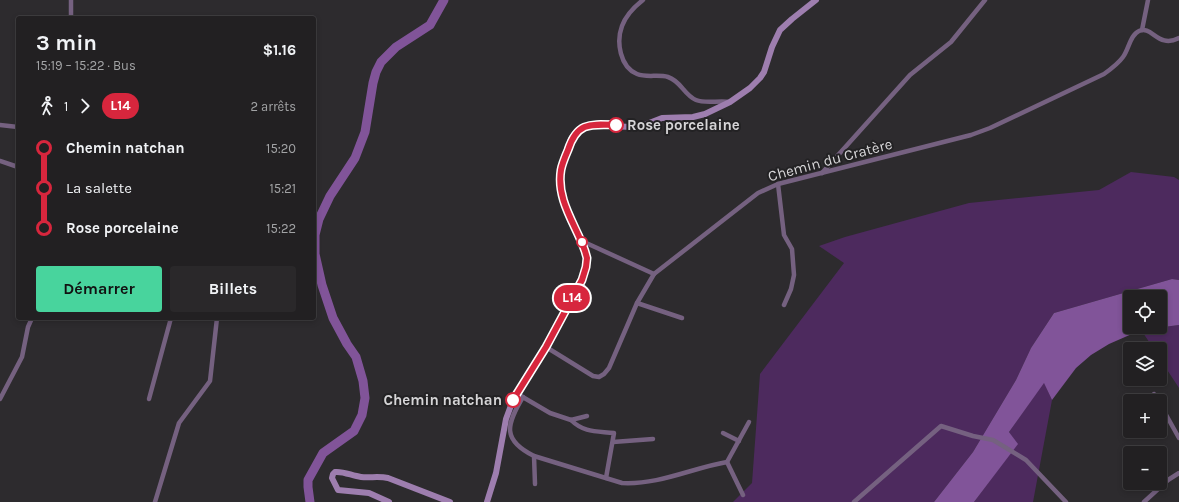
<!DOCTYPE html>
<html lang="fr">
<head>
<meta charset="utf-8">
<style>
  body { margin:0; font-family:Karla,sans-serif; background:#2a282a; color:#f1f3f6; height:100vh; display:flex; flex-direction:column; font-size:15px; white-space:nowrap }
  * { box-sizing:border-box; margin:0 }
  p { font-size:13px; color:#a2a3a5 }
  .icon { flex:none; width:22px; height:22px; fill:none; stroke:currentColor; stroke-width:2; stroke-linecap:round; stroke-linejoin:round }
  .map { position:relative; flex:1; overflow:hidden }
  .panel { position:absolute; left:16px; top:16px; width:300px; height:304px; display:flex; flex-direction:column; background:#222022; border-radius:4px; box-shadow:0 2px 6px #0003,0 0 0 1px #3f3e40 }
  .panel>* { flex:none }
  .badge { padding:0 8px; border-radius:13px; font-size:14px; line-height:26px }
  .fabs { position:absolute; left:1123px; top:290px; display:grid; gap:8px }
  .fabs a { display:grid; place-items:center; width:44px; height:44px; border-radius:4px; background:#222022; box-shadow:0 2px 6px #0003,0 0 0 1px #3f3e40; font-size:20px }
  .map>.badge { position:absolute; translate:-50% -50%; box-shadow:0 0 0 2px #fff }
  .legs { display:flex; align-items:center; gap:6px; height:44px; padding:0 20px; font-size:13px }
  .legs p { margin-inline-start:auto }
  .overview { display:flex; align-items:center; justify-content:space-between; height:68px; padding:0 20px }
  h1 { font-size:22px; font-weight:700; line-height:30px }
  .action { display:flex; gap:8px; margin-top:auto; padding:8px 20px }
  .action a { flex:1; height:46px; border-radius:4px; background:#48d49d; color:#111; font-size:16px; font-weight:700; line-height:46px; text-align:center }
  .action a+a { background:#2a282a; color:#f1f3f6 }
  ul { padding:0 20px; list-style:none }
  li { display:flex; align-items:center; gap:14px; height:40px; font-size:15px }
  li i { display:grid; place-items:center; width:6px; height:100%; margin:0 5px; background:currentColor }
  li i::after { content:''; width:10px; height:10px; margin:-5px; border:3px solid; border-radius:50%; background:#222022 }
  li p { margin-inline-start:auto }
  li:first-child i { background:linear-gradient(#0000 50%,currentColor 0) }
  li:last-child i { background:linear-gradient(currentColor 50%,#0000 0) }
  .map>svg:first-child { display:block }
  .green { fill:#4d2a5e }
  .water { fill:#815499; fill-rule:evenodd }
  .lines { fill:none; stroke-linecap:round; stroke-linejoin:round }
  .river { stroke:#815499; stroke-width:9 }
  .street { stroke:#756180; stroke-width:4.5 }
  .secondary { stroke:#9e7eaf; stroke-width:6 }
  .line-1-casing { stroke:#fff; stroke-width:9 }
  .line-1 { stroke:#d7263d; stroke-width:6 }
  .stop-1-dot { fill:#fff; stroke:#d7263d; stroke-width:2 }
  .labels { text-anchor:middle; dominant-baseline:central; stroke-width:4; stroke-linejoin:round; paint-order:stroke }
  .stop-label { font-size:15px; font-weight:bold; fill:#d6d5d7; stroke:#232224; text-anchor:start }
  .street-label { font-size:15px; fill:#d6d5d7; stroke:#232224 }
</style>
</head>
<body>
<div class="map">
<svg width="1179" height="502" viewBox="0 0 1179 502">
  <rect width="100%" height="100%" fill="#2d2b2e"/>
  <g class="green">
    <polygon points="1131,172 1174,177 1179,180 1179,280 1172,279 1054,313 1031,348 1016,380 973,452 934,502 733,502 752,483 760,374 844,263 819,246 845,237 969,203 1099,190"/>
    <polygon points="1179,325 1179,388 1160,359 1160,349 1154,349 1141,330"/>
    <polygon points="1044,382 1052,400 1033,502 974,502 1017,444 1009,432"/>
  </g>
  <path class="water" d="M 1172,279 L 1179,280 L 1179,325 L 1141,330 L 1109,344 L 1091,355 L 1076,368 L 1052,400 L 1044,383 L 1009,432 L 1018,444 L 974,502 L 934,502 L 973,452 L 1016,380 L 1031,348 L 1054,313 ZM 1130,297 L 1160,297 L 1160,327 L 1130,327 Z"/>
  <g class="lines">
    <polyline class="river" points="310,502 308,487 308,480 323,453 354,431 362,415 365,398 363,381 356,357 347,344 333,318 322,285 315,254 315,235 319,219 330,196 355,158 365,132 373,83 376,72 381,62 396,47 430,25 444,0"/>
    <g class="street">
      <path d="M 643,0 C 634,7 626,15 622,26 C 616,42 620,67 637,74 C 647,78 658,74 668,77 C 681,81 684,95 696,100 C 706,104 719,100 730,102"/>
      <polyline points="71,18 71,0"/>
      <polyline points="1142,30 1148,0"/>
      <polyline points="0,125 18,127"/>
      <polyline points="0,161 18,167"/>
      <polyline points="822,173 910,75 951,42 985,0"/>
      <polyline points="778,184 784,235 792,249 794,275 791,289 784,305"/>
      <polyline points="582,243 584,242 654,274"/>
      <polyline points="637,303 682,318"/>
      <path d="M 546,347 L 593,376 L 599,377 L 604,374 L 609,368 L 637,303 L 654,274 L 758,193 L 778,184 L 971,135 L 990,128 L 1104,74 C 1111,69 1118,64 1123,57 C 1129,49 1130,35 1139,31 C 1152,25 1158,49 1179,38"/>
      <polyline points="1154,394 1158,401"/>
      <polyline points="521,396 550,413 571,420 587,416"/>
      <path d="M 523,397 C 506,425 502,440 534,456 L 622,483 C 659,485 692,468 727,462 L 743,495"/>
      <polyline points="0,399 22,357 28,327 32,318"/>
      <polyline points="149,399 171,318"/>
      <polyline points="1160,404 1179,438"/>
      <path d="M 571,420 C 584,433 597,431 614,433 L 606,478"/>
      <polyline points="723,433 739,441"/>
      <polyline points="613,442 653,439"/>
      <polyline points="534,456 535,484"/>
      <polyline points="727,462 749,422"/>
      <polyline points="155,502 179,423 210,381 217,318"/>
      <polyline points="854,502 941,426 973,436 993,440 1003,446 1026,460 1066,502"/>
      <polyline points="1144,502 1168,480 1179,473"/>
    </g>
    <g class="secondary">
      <path d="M 389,502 L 369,493 L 338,490 L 332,478 L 333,474 L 335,472 C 344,471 352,476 361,477 C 370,478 379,476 388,478 L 450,502"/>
      <polyline points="487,502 496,473 506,419 513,400 546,347 581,280 586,267 587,258 585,251 567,210 561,192 561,170 571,139 575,134 585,127 591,125 631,127 644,125 662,118 693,117 705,114 730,102 750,88 760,78 764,72 772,47 780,30 792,19 816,0"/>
    </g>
  </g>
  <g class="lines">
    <g class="line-1-casing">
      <path id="line-1" d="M 513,400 L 546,347 L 582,280 L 586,267 L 587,258 L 585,251 C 576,225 556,200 561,170 C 562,164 565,157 568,150 C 577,122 590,124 616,125"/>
    </g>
    <use href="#line-1" class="line-1"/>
  </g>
  <g class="stop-1-dot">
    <circle cx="616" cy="125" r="7"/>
    <circle cx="582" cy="242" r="5"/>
    <circle cx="513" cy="400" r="7"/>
  </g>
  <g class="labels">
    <g class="stop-label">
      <text x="627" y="125">Rose porcelaine</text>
      <text x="502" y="400" text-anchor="end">Chemin natchan</text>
    </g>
    <g class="street-label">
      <text transform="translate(830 160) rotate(-15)">Chemin du Cratère</text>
    </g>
  </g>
</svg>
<div class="fabs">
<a><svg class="icon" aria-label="locate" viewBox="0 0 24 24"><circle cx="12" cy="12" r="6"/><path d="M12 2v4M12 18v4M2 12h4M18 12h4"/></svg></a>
<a><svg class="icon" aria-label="layers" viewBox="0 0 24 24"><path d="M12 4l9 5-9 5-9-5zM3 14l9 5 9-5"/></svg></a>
<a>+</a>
<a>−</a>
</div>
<b class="badge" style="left:572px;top:298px;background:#d7263d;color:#fff">L14</b>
<section class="panel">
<div class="overview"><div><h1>3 min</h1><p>15:19 – 15:22 · Bus</p></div><b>$1.16</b></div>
<div class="legs"><svg class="icon" aria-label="walk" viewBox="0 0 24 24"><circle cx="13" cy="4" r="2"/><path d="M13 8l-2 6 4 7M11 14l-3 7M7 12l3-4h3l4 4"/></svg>1<svg class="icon" aria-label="forward" viewBox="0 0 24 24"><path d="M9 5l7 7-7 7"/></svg><b class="badge" style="background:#d7263d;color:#fff">L14</b><p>2 arrêts</p></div>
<ul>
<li><i style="color:#d7263d"></i><b>Chemin natchan</b><p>15:20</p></li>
<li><i style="color:#d7263d"></i><span>La salette</span><p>15:21</p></li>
<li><i style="color:#d7263d"></i><b>Rose porcelaine</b><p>15:22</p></li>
</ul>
<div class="action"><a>Démarrer</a><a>Billets</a></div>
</section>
</div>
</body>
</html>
